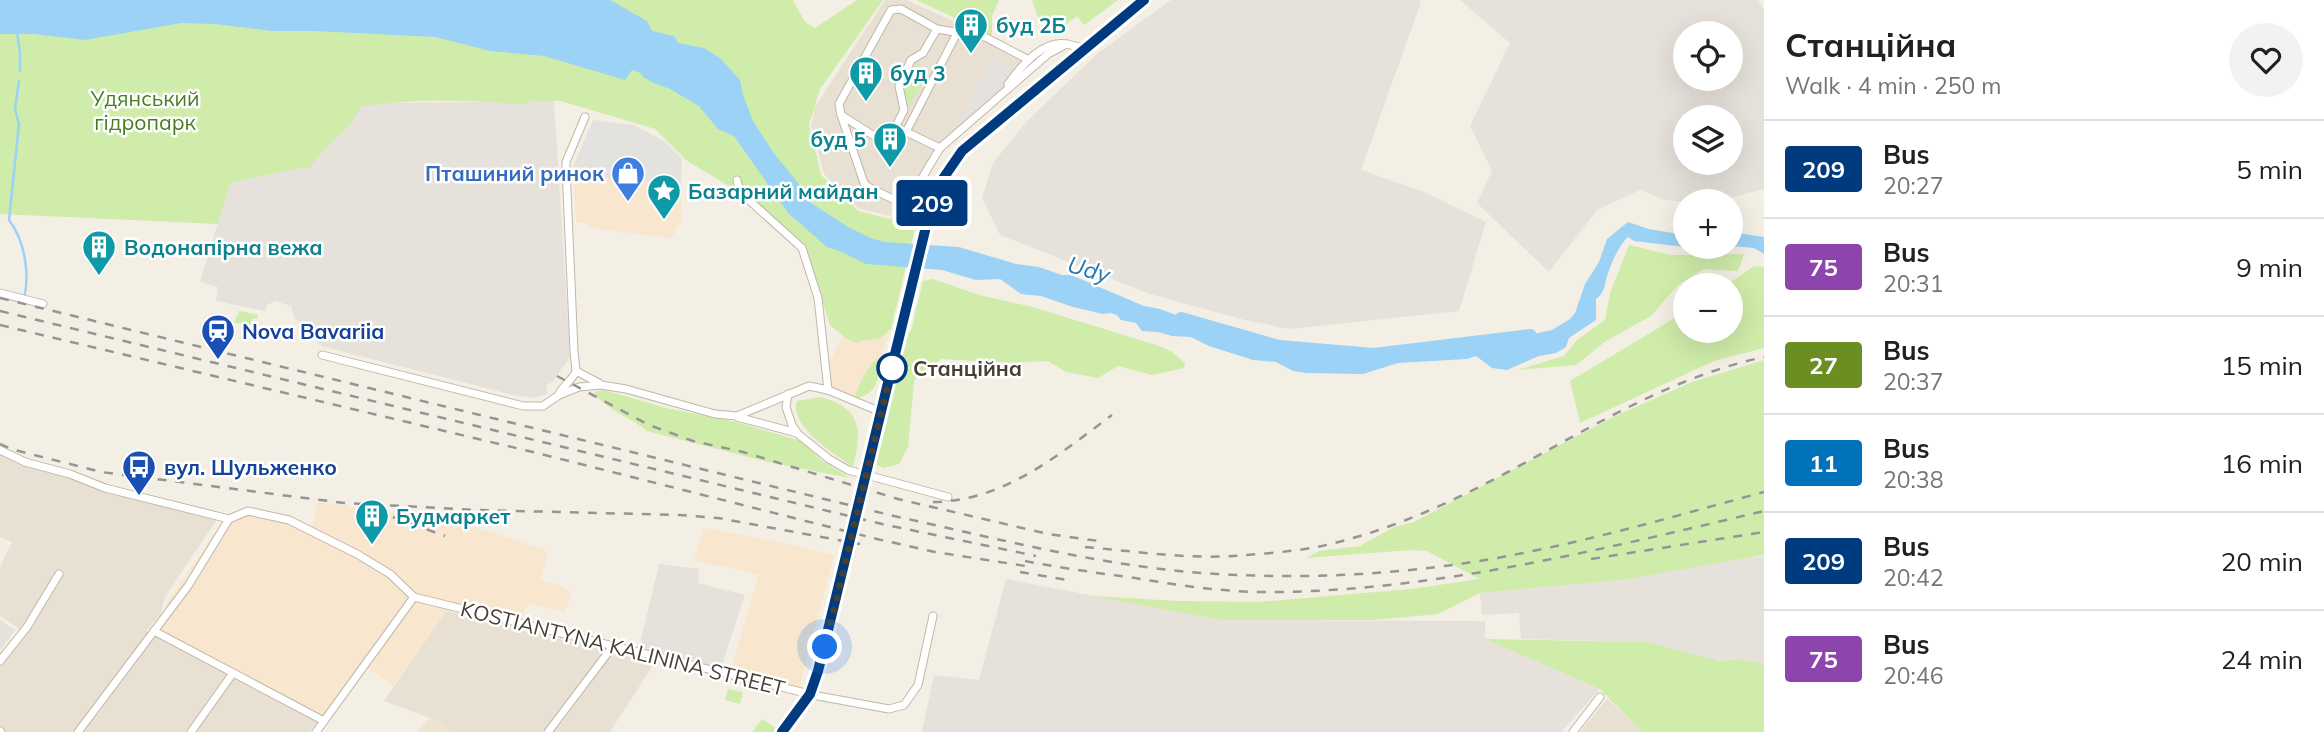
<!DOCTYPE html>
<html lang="en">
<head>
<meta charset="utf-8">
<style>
  body { margin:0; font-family:Mulish,sans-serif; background:#f2f2f2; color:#202124; height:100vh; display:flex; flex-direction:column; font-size:26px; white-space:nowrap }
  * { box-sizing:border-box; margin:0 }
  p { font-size:23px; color:#757577 }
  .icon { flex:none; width:38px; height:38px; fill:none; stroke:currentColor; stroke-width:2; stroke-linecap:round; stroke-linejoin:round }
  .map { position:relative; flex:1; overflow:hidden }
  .drawer { display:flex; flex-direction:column; background:#fff; width:560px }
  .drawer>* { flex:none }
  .badge { padding:0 14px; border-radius:5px; font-size:24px; line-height:46px }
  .controls { position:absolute; left:1673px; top:21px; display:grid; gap:14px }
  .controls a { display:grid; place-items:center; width:70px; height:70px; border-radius:50%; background:#fff; box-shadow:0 7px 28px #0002; font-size:35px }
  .you { position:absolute; width:35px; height:35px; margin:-18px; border:5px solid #fff; border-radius:50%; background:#1a73e8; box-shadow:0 0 0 10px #1a73e833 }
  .map>.badge { position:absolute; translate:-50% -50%; box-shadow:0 0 0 4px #fff }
  .round { display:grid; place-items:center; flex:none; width:74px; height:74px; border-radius:37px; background:#f2f2f2 }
  .head { display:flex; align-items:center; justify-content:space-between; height:119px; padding:0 21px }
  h1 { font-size:33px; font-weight:700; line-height:52px }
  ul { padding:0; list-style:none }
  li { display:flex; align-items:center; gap:21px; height:98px; padding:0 21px; border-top:2px solid #e0e0e0 }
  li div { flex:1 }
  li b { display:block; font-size:26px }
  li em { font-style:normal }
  li .badge { min-width:77px; font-weight:700; text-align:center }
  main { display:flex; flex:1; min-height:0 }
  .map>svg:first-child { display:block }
  .residential { fill:#e8e1d3 }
  .commercial { fill:#f8e6ce }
  .industrial { fill:#e6e1da; fill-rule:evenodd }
  .education { fill:#eee5ce }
  .green { fill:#cfecaa }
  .parking { fill:#e4e2de }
  .water { fill:#9cd2f6 }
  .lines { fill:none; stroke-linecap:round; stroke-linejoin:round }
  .stream { stroke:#9cd2f6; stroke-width:2.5 }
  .river { stroke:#9cd2f6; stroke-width:14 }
  .street-casing { stroke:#c0b7a7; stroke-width:9 }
  .primary-casing { stroke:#edc05a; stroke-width:12 }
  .street { stroke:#fff; stroke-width:7 }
  .primary { stroke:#ffe093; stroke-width:10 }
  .rail { stroke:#959595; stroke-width:2.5; stroke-dasharray:9 9; stroke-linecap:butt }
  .primary-bridge-casing { stroke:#edc05a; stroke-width:12; stroke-linecap:butt }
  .primary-bridge { stroke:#ffe093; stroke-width:10 }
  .line-casing { stroke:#fff; stroke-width:16 }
  .line { stroke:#003b80; stroke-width:10 }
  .walk { stroke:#473f34; stroke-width:7; stroke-dasharray:0 12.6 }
  .stop-dot { fill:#fff; stroke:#003b80; stroke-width:3.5 }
  .labels { text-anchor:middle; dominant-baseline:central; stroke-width:5; stroke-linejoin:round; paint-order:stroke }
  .culture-label { font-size:21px; font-weight:bold; fill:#0d838f; stroke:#fff; text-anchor:start }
  .park-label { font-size:21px; fill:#457d23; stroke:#fff }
  .shop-label { font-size:21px; font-weight:bold; fill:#366cbe; stroke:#fff; text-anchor:end }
  .transit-label { font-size:21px; font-weight:bold; fill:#164399; stroke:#fff; text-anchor:start }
  .stop-label { font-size:21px; font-weight:bold; fill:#473f34; stroke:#fff; text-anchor:start }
  .street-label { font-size:21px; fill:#473f34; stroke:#fff }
  .water-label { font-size:23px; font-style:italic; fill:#2478b2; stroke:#fff }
</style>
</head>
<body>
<main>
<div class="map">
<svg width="1764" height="732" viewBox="0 0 1764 732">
  <rect width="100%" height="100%" fill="#f4efe5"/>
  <g class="residential">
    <polygon points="885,0 907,0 1043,62 960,133 932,162 912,202 901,205 890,216 858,208 824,174 811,126 815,107"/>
    <polygon points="0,453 75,478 220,515 165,597 161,613 146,631 317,722 309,732 0,732 0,666 24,632 0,616 0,567 12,542 0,537"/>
    <polygon points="446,611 655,662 610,732 454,732 430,718 384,701"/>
    <polygon points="1607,699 1610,701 1642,732 1580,732"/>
  </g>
  <g class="commercial">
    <polygon points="573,167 592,168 592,176 681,185 681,221 671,238 589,228 588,223 576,223"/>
    <polygon points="891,329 879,359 865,374 855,397 828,390 828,363 832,358 843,336 858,344 859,341 881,338"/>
    <polygon points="318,502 450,521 510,538 548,552 541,579 560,586 572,592 565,612 531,604 524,610 523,616 516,620 451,604 393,686 362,664 323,718 157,630 168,601 225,518 245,508 288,518 312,528"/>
    <polygon points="703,528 769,540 834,555 800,686 791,686 731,669 759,574 694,561"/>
  </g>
  <g class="industrial">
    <polygon points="1171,0 1419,0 1421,2 1361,170 1424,192 1486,222 1459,311 1289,329 1245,320 1150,294 1000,235 982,198 993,163 1027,121 1097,54"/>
    <path d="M 1460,0 L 1758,0 L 1764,9 L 1764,189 L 1718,201 L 1685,202 L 1665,200 L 1640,190 L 1597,210 L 1549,272 L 1477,203 L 1492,171 L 1470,126 L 1510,43 ZM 1685,33 L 1731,33 L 1731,79 L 1685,79 ZM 1685,117 L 1731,117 L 1731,163 L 1685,163 Z"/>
    <polygon points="554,101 570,357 553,381 546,386 548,394 534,398 513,395 321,346 294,317 291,306 275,301 267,305 265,311 216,301 218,287 200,282 230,183 303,167 361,107 382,103"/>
    <polygon points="1764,556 1764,664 1734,659 1651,667 1648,642 1521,639 1519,613 1482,615 1480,593 1621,580 1671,569"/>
    <polygon points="659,564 699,569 698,583 745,595 721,668 643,649 641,639"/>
    <polygon points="1006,579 1221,620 1485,621 1485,639 1600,689 1561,732 922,732 934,675 979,680"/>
    <polygon points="0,620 15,630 0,651"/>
  </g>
  <polygon class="education" points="430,718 454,732 417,732"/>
  <g class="green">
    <path d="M 0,0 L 793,0 L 805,22 L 815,28 L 857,0 L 883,0 L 820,89 L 809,125 L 821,175 L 858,211 L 890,219 L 908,204 L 920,207 L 891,329 L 881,338 L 860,341 L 858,344 L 843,336 L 830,325 L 804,245 L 737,191 L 686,160 L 655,129 L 561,101 L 529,101 L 524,105 C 476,100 409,98 361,107 L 349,126 L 323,151 L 308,169 L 299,168 L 230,183 L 218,224 L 0,214 Z"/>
    <polygon points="916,0 999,0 992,16 992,35"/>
    <polygon points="1032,0 1118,0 1084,25 1077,16 1059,30 1038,17"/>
    <polygon points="917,62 926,79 909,105 902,87"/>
    <polygon points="1629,245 1671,255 1744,254 1738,271 1704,269 1678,285 1651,316 1606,341 1576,365 1517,370 1564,356 1577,340 1605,320 1610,293"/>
    <polygon points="1754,266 1764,267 1764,348 1714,361 1580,423 1570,381 1685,312 1685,331 1731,331 1731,285 1727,285"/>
    <polygon points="933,279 979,295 1033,307 1156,345 1171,351 1185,363 1184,368 1152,375 1118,366 1098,378 1066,372 1048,361 1008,363 941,359 927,370 920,373 914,382 908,447 899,464 884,468 876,465 904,335 911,331 923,281"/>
    <polygon points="239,311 240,311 258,315 257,319 252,318 250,326 234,322"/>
    <path d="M 878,358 C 879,377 879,393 857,398 L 855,397 C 859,384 867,366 878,358 Z"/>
    <polygon points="1764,360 1764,555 1622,580 1480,593 1438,614 1375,620 1221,620 1093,596 1178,601 1258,602 1411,589 1479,579 1427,551 1411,550 1306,558 1319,551 1360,546 1394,527 1414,522 1613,417 1692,382"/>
    <path d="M 604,390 L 666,408 L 736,422 L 801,441 L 821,460 L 850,478 L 768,462 L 647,431 C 631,417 605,410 594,392 Z"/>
    <path d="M 820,397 C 861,407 863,430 853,467 C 835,454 788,426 797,401 Z"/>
    <polygon points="1485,639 1648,642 1718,661 1737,659 1764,664 1764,732 1642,732 1600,689"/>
    <polygon points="728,689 743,692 740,704 725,700"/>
    <polygon points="762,719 776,728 774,732 752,732"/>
  </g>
  <g class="parking">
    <polygon points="992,58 1022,72 954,131"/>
    <polygon points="593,120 634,125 664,141 682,159 681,185 591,176 592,168 573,167"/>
  </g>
  <g class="water">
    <path d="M 0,0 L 610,0 L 647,21 L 652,31 L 674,36 L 678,43 L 704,48 L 720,58 L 740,80 L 743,95 L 753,121 L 773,152 L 806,193 L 811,203 L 848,227 L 873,239 L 885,242 L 959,247 L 1016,264 L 1039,267 L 1062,275 L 1071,275 L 1144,306 L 1160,309 L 1226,334 L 1317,351 L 1357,355 L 1405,355 L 1482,345 L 1552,330 L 1570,319 L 1575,313 L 1585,284 L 1599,262 L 1607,239 L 1628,222 L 1649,229 L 1685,235 L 1685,247 L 1713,247 L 1698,252 L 1685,247 L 1634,241 L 1628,237 C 1619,245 1612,262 1608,273 C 1604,284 1606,292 1596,299 L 1596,320 L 1569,338 L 1566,347 L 1556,353 L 1539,356 L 1507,370 L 1492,368 L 1476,356 L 1467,359 L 1398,363 L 1363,374 L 1306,373 L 1293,371 L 1276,362 L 1253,360 L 1209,346 L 1191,337 L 1172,336 L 1158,332 L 1142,331 L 1136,323 L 1121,320 L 1117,315 L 1110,313 L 1103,314 L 1073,307 L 1041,296 L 1021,294 L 1000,279 L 976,280 L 942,270 L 866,264 L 842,252 L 827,247 L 788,213 L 734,136 L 718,129 L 699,106 L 670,89 L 654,83 L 643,77 L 640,73 L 632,70 L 625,80 L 544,56 L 490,51 L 435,37 L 316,31 L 272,31 L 215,24 L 181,23 L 85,40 L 33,34 L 0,34 Z"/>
    <polygon points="1731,232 1764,237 1764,254 1754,248 1731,246"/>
  </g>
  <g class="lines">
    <g class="stream">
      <polyline points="17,33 20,52 20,71"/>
      <path d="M 19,81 L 15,109 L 19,124 L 9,220 C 25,241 30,274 24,299"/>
    </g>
    <polyline class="river" points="1181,319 1279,347 1374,355 1530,336"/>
    <g class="street-casing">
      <g id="street">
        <polyline points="937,29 985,37 1029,60"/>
        <path d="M 1008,84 C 1021,66 1043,39 1067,44"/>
        <polyline points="841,115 879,139 890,138 904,110 899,86 911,60 923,53 937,29 901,9 891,10 839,104 841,115 864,183 868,187 897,201 909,200 940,148 1048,54 1067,44 1087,49"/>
        <polyline points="585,117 566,162 566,168 574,351 576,371 599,383"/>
        <polyline points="902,130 940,148"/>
        <polyline points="906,132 957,33"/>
        <polyline points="737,180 740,192 802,248 818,298 828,390"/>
        <polyline points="0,293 43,304"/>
        <polyline points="322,355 523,406 543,406 559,395 579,387 601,385 626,389 715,414 737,416 809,386 828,390 881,412"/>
        <path d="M 559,394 C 563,385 573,380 576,371"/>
        <polyline points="788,394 786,407 792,425 798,434 829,459 848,470 948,497"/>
        <polyline points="737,417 797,433"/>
        <polyline points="0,450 25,462 70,474 105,488 229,519"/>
        <polyline points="229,519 248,511 289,520 357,554 390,574 414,597"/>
        <polyline points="414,597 818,696 889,709 904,705 918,685 933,616"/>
        <polyline points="154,631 324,721"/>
        <polyline points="0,661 27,627 59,574"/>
        <polyline points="0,731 1,732"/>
        <polyline points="78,732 188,586 229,519"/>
        <polyline points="191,732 233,673"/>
        <polyline points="316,732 414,597"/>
        <polyline points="548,732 613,646"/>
        <polyline points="1573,732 1600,697"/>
      </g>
    </g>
    <g class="primary-casing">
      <g id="primary">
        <polyline points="874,448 930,210 940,183 963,151 1145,0"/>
        <polyline points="782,732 810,694 818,671 837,599"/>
      </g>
    </g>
    <use href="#street" class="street"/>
    <use href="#primary" class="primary"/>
    <g class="rail">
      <path d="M 0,298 L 894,516 C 1000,539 1108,568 1217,574 C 1321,580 1426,573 1528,552 C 1608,536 1686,513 1764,492"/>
      <polyline points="0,311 882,524 1036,556"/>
      <polyline points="0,325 537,453 877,539 935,552 1032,567"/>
      <polyline points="557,376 649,425 693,441 743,452 898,499 1048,534 1099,541"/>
      <polyline points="0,444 11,449 101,472 344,503 478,510 680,515 718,518 860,544"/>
      <path d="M 933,502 C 1004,501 1057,456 1112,415"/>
      <polyline points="376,511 445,536"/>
      <path d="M 1085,547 C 1133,551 1184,559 1233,556 C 1260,554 1290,552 1317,547 C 1370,536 1423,515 1471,491 C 1568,443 1657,380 1764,357"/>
      <polyline points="1591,559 1764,532"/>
      <path d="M 1025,561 C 1061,568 1098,573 1135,578 C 1182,586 1230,593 1278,592 C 1440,590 1607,548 1764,511"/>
      <polyline points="1020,572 1073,581"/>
    </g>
    <g class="primary-bridge-casing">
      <polyline id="primary-bridge" points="837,599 874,448"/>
    </g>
    <use href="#primary-bridge" class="primary-bridge"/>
  </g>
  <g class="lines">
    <g class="line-casing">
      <polyline id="line" points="782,732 810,694 818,671 930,210 940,183 962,151 1144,0"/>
    </g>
    <use href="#line" class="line"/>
    <polyline class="walk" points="825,647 892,368"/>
  </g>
  <defs>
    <g id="building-pin" transform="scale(1.75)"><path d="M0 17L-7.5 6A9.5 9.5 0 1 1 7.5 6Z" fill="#0f9aa8" stroke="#fff"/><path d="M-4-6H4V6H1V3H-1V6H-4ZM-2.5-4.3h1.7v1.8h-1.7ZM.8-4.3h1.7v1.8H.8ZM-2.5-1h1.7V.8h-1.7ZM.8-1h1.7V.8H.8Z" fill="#fff"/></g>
    <g id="shop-pin" transform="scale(1.75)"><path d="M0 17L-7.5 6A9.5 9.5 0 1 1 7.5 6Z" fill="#3f7fe0" stroke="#fff"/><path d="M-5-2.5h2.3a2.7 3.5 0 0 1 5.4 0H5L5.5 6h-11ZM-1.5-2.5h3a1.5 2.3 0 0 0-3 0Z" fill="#fff"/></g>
    <g id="sight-pin" transform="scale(1.75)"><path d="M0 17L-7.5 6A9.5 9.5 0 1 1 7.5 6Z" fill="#0f9aa8" stroke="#fff"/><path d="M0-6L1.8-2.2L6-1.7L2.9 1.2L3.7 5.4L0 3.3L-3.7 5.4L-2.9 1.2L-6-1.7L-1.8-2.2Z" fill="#fff"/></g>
    <g id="station-pin" transform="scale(1.75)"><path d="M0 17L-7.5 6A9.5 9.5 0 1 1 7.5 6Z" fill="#1a4fb4" stroke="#fff"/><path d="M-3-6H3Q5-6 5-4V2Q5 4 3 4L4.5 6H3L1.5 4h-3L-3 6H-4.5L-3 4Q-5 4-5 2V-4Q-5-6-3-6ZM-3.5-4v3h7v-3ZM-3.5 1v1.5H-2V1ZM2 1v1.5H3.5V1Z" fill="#fff"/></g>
    <g id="bus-pin" transform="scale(1.75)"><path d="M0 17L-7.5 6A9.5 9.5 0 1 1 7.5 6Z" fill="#1a4fb4" stroke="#fff"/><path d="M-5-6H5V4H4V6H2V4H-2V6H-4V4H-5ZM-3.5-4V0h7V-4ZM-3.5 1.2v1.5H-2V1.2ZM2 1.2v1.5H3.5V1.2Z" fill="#fff"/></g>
  </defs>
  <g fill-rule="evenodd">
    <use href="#building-pin" x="971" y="25"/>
    <use href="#building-pin" x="866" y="73"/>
    <use href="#building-pin" x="890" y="139"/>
    <use href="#shop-pin" x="628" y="173"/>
    <use href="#sight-pin" x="664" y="191"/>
    <use href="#building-pin" x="99" y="247"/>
    <use href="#station-pin" x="218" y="331"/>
    <use href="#bus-pin" x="139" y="467"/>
    <use href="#building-pin" x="372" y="516"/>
  </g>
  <circle class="stop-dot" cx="892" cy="368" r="14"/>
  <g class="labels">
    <g class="culture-label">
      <text x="996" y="25">буд 2Б</text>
      <text x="890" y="73">буд 3</text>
      <text x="866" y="139" text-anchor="end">буд 5</text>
      <text x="688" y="191">Базарний майдан</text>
      <text x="124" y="247">Водонапірна вежа</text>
      <text x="396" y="516">Будмаркет</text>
    </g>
    <g class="park-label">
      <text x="145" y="98">Удянський<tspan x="145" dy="24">гідропарк</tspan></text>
    </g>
    <g class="shop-label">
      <text x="604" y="173">Пташиний ринок</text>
    </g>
    <g class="transit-label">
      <text x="242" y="331">Nova Bavarіia</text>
      <text x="164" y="467">вул. Шульженко</text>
    </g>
    <g class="stop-label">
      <text x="913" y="368">Станційна</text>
    </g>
    <g class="street-label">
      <text transform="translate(623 648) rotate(14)">KOSTIANTYNA KALININA STREET</text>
    </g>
    <g class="water-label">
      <text transform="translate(1089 269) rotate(16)">Udy</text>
    </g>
  </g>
</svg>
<div class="controls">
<a><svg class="icon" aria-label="locate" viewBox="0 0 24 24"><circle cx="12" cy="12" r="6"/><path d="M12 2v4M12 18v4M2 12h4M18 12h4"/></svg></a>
<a><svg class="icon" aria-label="layers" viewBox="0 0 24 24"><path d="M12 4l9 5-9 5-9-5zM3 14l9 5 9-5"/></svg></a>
<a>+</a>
<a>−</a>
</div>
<div class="you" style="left:825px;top:647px"></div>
<b class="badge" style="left:932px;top:203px;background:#003b80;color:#fff">209</b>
</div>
<section class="drawer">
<div class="head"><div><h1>Станційна</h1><p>Walk · 4 min · 250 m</p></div><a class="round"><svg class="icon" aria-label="heart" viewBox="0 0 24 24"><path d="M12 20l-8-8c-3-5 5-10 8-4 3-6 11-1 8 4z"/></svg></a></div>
<ul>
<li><span class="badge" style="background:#003b80;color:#fff">209</span><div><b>Bus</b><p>20:27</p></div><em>5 min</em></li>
<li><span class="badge" style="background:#8e44ad;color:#fff">75</span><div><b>Bus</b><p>20:31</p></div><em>9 min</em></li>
<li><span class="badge" style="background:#6b8e23;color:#fff">27</span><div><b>Bus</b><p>20:37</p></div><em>15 min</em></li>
<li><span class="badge" style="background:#0072bc;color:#fff">11</span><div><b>Bus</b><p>20:38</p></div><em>16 min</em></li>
<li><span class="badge" style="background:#003b80;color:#fff">209</span><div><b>Bus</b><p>20:42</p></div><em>20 min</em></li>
<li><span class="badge" style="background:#8e44ad;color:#fff">75</span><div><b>Bus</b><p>20:46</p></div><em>24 min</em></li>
</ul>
</section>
</main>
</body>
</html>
